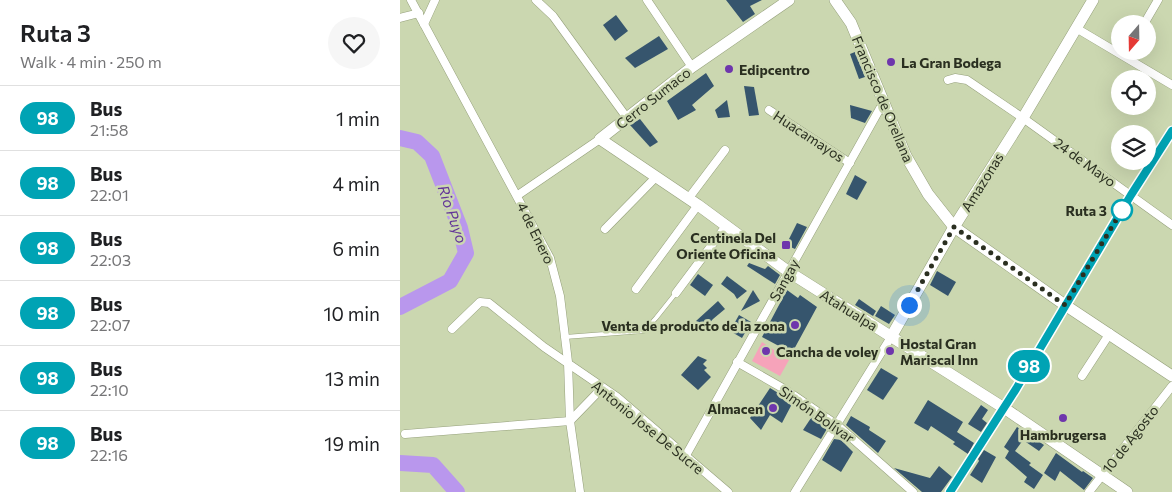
<!DOCTYPE html>
<html lang="en">
<head>
<meta charset="utf-8">
<style>
  body { margin:0; font-family:Commissioner,sans-serif; background:#f6f6f6; color:#202124; height:100vh; display:flex; flex-direction:column; font-size:19px; white-space:nowrap }
  * { box-sizing:border-box; margin:0 }
  p { font-size:16px; color:#757577 }
  .icon { flex:none; width:28px; height:28px; fill:none; stroke:currentColor; stroke-width:2; stroke-linecap:round; stroke-linejoin:round }
  .map { position:relative; flex:1; overflow:hidden }
  .panel { display:flex; flex-direction:column; background:#fff; width:400px }
  .panel>* { flex:none }
  .badge { padding:0 10px; border-radius:16px; font-size:18px; line-height:32px }
  .needle { width:32px; rotate:200deg }
  .fabs { position:absolute; left:711px; top:15px; display:grid; gap:10px }
  .fabs a { display:grid; place-items:center; width:45px; height:45px; border-radius:50%; background:#fff; box-shadow:0 5px 20px #0002; font-size:25px }
  .you { position:absolute; width:25px; height:25px; margin:-12px; border:4px solid #fff; border-radius:50%; background:#1a73e8; box-shadow:0 0 0 8px #1a73e833 }
  .map>.badge { position:absolute; translate:-50% -50%; box-shadow:0 0 0 2px #fff }
  .round { display:grid; place-items:center; flex:none; width:52px; height:52px; border-radius:26px; background:#f6f6f6 }
  .head { display:flex; align-items:center; justify-content:space-between; height:85px; padding:0 20px }
  h1 { font-size:24px; font-weight:600; line-height:38px }
  ul { padding:0; list-style:none }
  li { display:flex; align-items:center; gap:15px; height:65px; padding:0 20px; border-top:1px solid #e0e0e0 }
  li div { flex:1 }
  li b { display:block; font-size:19px }
  li em { font-style:normal }
  li .badge { min-width:55px; font-weight:700; text-align:center }
  main { display:flex; flex:1; min-height:0 }
  .map>svg:first-child { display:block }
  .pitch { fill:#f6a3ba }
  .lines { fill:none; stroke-linecap:round; stroke-linejoin:round }
  .river { stroke:#b997ed; stroke-width:16 }
  .building { fill:#36556d }
  .lane-casing { stroke:#95a07b; stroke-width:5 }
  .street-casing { stroke:#95a07b; stroke-width:9 }
  .secondary-casing { stroke:#95a07b; stroke-width:12 }
  .lane { stroke:#fff; stroke-width:4 }
  .street { stroke:#fff; stroke-width:8 }
  .secondary { stroke:#fff; stroke-width:11 }
  .line-casing { stroke:#fff; stroke-width:11 }
  .line { stroke:#00a3b4; stroke-width:8 }
  .walk { stroke:#2a2f20; stroke-width:5; stroke-dasharray:0 9 }
  .poi-dot { fill:#6e36ac; stroke:#cbd7b0; stroke-width:2 }
  .stop-dot { fill:#fff; stroke:#00a3b4; stroke-width:2.5 }
  .labels { text-anchor:middle; dominant-baseline:central; stroke-width:5; stroke-linejoin:round; paint-order:stroke }
  .poi-label { font-size:14px; font-weight:bold; fill:#2a2f20; stroke:#cbd7b0; text-anchor:start }
  .street-label { font-size:14px; fill:#2a2f20; stroke:#cbd7b0 }
  .stop-label { font-size:14px; font-weight:bold; fill:#2a2f20; stroke:#cbd7b0; text-anchor:end }
  .water-label { font-size:15px; font-style:italic; fill:#633598; stroke:#cbd7b0 }
</style>
</head>
<body>
<main>
<section class="panel">
<div class="head"><div><h1>Ruta 3</h1><p>Walk · 4 min · 250 m</p></div><a class="round"><svg class="icon" aria-label="heart" viewBox="0 0 24 24"><path d="M12 20l-8-8c-3-5 5-10 8-4 3-6 11-1 8 4z"/></svg></a></div>
<ul>
<li><span class="badge" style="background:#00a3b4;color:#fff">98</span><div><b>Bus</b><p>21:58</p></div><em>1 min</em></li>
<li><span class="badge" style="background:#00a3b4;color:#fff">98</span><div><b>Bus</b><p>22:01</p></div><em>4 min</em></li>
<li><span class="badge" style="background:#00a3b4;color:#fff">98</span><div><b>Bus</b><p>22:03</p></div><em>6 min</em></li>
<li><span class="badge" style="background:#00a3b4;color:#fff">98</span><div><b>Bus</b><p>22:07</p></div><em>10 min</em></li>
<li><span class="badge" style="background:#00a3b4;color:#fff">98</span><div><b>Bus</b><p>22:10</p></div><em>13 min</em></li>
<li><span class="badge" style="background:#00a3b4;color:#fff">98</span><div><b>Bus</b><p>22:16</p></div><em>19 min</em></li>
</ul>
</section>
<div class="map">
<svg width="772" height="492" viewBox="0 0 772 492">
  <rect width="100%" height="100%" fill="#cbd7b0"/>
  <polygon class="pitch" points="362,342 389,360 380,376 352,361"/>
  <g class="lines">
    <g class="river">
      <polyline points="0,138 17,142 32,156 60,228 66,253 50,281 0,307"/>
      <polyline points="0,463 33,465 57,492"/>
    </g>
  </g>
  <g class="building">
    <polygon points="326,0 362,0 350,6 355,14 343,22"/>
    <polygon points="216,15 228,31 215,41 203,25"/>
    <polygon points="259,36 268,49 235,68 225,58"/>
    <polygon points="455,52 465,77 459,79 450,54"/>
    <polygon points="306,73 314,86 292,105 296,110 278,120 267,101"/>
    <polygon points="344,86 354,87 359,115 349,116"/>
    <polygon points="327,100 330,117 318,118 315,110"/>
    <polygon points="450,105 472,111 465,123 451,118"/>
    <polygon points="240,119 258,142 250,147 230,125"/>
    <polygon points="455,175 467,182 457,200 446,194"/>
    <polygon points="397,223 407,227 395,249 386,245"/>
    <polygon points="349,263 365,269 368,266 380,275 375,284 347,266"/>
    <polygon points="537,271 556,282 548,296 530,285"/>
    <polygon points="298,274 313,285 305,296 290,285"/>
    <polygon points="327,276 347,291 337,299 334,294 321,284"/>
    <polygon points="353,290 360,301 341,311"/>
    <polygon points="387,290 398,298 400,295 417,307 392,353 362,337"/>
    <polygon points="459,299 476,311 473,316 455,305"/>
    <polygon points="318,301 325,309 313,319 305,328 296,321"/>
    <polygon points="481,306 495,315 489,324 475,316"/>
    <polygon points="339,315 351,322 342,338 330,331"/>
    <polygon points="298,356 307,360 303,364 307,368 304,370 311,377 298,390 281,375"/>
    <polygon points="481,368 498,378 483,400 467,390"/>
    <polygon points="370,388 393,402 382,423 370,415 361,430 350,418"/>
    <polygon points="528,400 563,422 557,432 574,443 568,454 553,444 555,442 531,426 528,431 514,423"/>
    <polygon points="581,405 588,410 582,419 587,423 581,432 568,424"/>
    <polygon points="413,415 428,427 421,439 403,430"/>
    <polygon points="451,416 470,427 469,430 486,441 478,453 446,425"/>
    <polygon points="617,427 644,445 639,451 623,440 615,451 631,463 629,465 643,475 634,489 624,482 627,477 605,458 609,451 604,447"/>
    <polygon points="434,439 441,440 453,452 441,472 422,460"/>
    <polygon points="584,450 596,457 582,483 570,475 579,461 578,459"/>
    <polygon points="656,453 682,472 683,471 693,478 684,490 660,471 655,481 644,473"/>
    <polygon points="539,466 552,477 541,492 522,492 494,468 530,478"/>
  </g>
  <g class="lines">
    <g class="lane-casing">
      <polyline id="lane" points="165,337 244,331 256,318 276,293"/>
    </g>
    <g class="street-casing">
      <g id="street">
        <polyline points="11,0 150,258 160,296 165,337 168,362 170,421 180,492"/>
        <polyline points="136,0 153,16 227,118"/>
        <polyline points="247,0 292,67"/>
        <polyline points="0,18 19,13"/>
        <polyline points="24,24 35,0"/>
        <polyline points="744,24 758,0"/>
        <polyline points="676,28 772,85"/>
        <polyline points="548,80 555,78 567,80 623,118 772,225"/>
        <polyline points="369,110 450,163"/>
        <polyline points="118,195 200,139"/>
        <polyline points="288,199 325,150"/>
        <polyline points="205,229 256,177"/>
        <polyline points="236,289 298,205"/>
        <polyline points="276,293 326,226"/>
        <polyline points="52,329 80,302 89,303 144,347 217,397 328,492"/>
        <polyline points="337,362 386,390 437,425 513,492"/>
        <polyline points="682,376 710,333"/>
        <polyline points="5,434 170,421 202,388"/>
        <polyline points="285,457 483,103"/>
        <polyline points="395,492 491,337"/>
        <polyline points="550,492 616,389 731,195 772,131"/>
        <polyline points="689,492 772,386"/>
      </g>
    </g>
    <g class="secondary-casing">
      <g id="secondary">
        <polyline points="389,0 292,67 200,139 298,205 389,272 604,408 727,492"/>
        <polyline points="435,0 451,23 506,156 528,194 554,227 665,305 772,376"/>
        <polyline points="491,337 554,227 623,118 693,0"/>
      </g>
    </g>
    <use href="#lane" class="lane"/>
    <use href="#street" class="street"/>
    <use href="#secondary" class="secondary"/>
  </g>
  <g class="lines">
    <g class="line-casing">
      <polyline id="line" points="550,492 616,389 731,195 772,131"/>
    </g>
    <use href="#line" class="line"/>
    <polyline class="walk" points="509,305 554,227 665,305 722,210"/>
  </g>
  <g class="poi-dot">
    <circle cx="491" cy="62" r="5"/>
    <circle cx="329" cy="69" r="5"/>
    <rect x="381" y="240" width="10" height="10" rx="2.5"/>
    <circle cx="395" cy="325" r="5"/>
    <circle cx="366" cy="351" r="5"/>
    <circle cx="490" cy="351" r="5"/>
    <circle cx="373" cy="408" r="5"/>
    <circle cx="663" cy="418" r="5"/>
  </g>
  <circle class="stop-dot" cx="722" cy="210" r="10"/>
  <g class="labels">
    <g class="poi-label">
      <text x="501" y="62">La Gran Bodega</text>
      <text x="339" y="69">Edipcentro</text>
      <text x="376" y="237" text-anchor="end">Centinela Del<tspan x="376" dy="16">Oriente Oficina</tspan></text>
      <text x="385" y="325" text-anchor="end">Venta de producto de la zona</text>
      <text x="500" y="343">Hostal Gran<tspan x="500" dy="16">Mariscal Inn</tspan></text>
      <text x="376" y="351">Cancha de voley</text>
      <text x="363" y="408" text-anchor="end">Almacen</text>
      <text x="663" y="434" text-anchor="middle">Hambrugersa</text>
    </g>
    <g class="street-label">
      <text transform="translate(253 98) rotate(-38)">Cerro Sumaco</text>
      <text transform="translate(483 99) rotate(67)">Francisco de Orellana</text>
      <text transform="translate(409 136) rotate(33)">Huacamayos</text>
      <text transform="translate(685 162) rotate(36)">24 de Mayo</text>
      <text transform="translate(582 182) rotate(-58)">Amazonas</text>
      <text transform="translate(136 233) rotate(64)">4 de Enero</text>
      <text transform="translate(384 280) rotate(-61)">Sangay</text>
      <text transform="translate(449 310) rotate(32)">Atahualpa</text>
      <text transform="translate(417 414) rotate(35)">Simón Bolívar</text>
      <text transform="translate(248 427) rotate(39)">Antonio Jose De Sucre</text>
      <text transform="translate(730 439) rotate(-52)">10 de Agosto</text>
    </g>
    <g class="stop-label">
      <text x="707" y="210">Ruta 3</text>
    </g>
    <g class="water-label">
      <text transform="translate(53 214) rotate(71)">Rio Puyo</text>
    </g>
  </g>
</svg>
<div class="fabs">
<a><svg class="needle" viewBox="-14 -14 28 28"><path d="M0-13l5 13h-10z" fill="#e53935"/><path d="M0 13l5-13h-10z" fill="#757577"/></svg></a>
<a><svg class="icon" aria-label="locate" viewBox="0 0 24 24"><circle cx="12" cy="12" r="6"/><path d="M12 2v4M12 18v4M2 12h4M18 12h4"/></svg></a>
<a><svg class="icon" aria-label="layers" viewBox="0 0 24 24"><path d="M12 4l9 5-9 5-9-5zM3 14l9 5 9-5"/></svg></a>
</div>
<div class="you" style="left:509px;top:305px"></div>
<b class="badge" style="left:629px;top:366px;background:#00a3b4;color:#fff">98</b>
</div>
</main>
</body>
</html>
